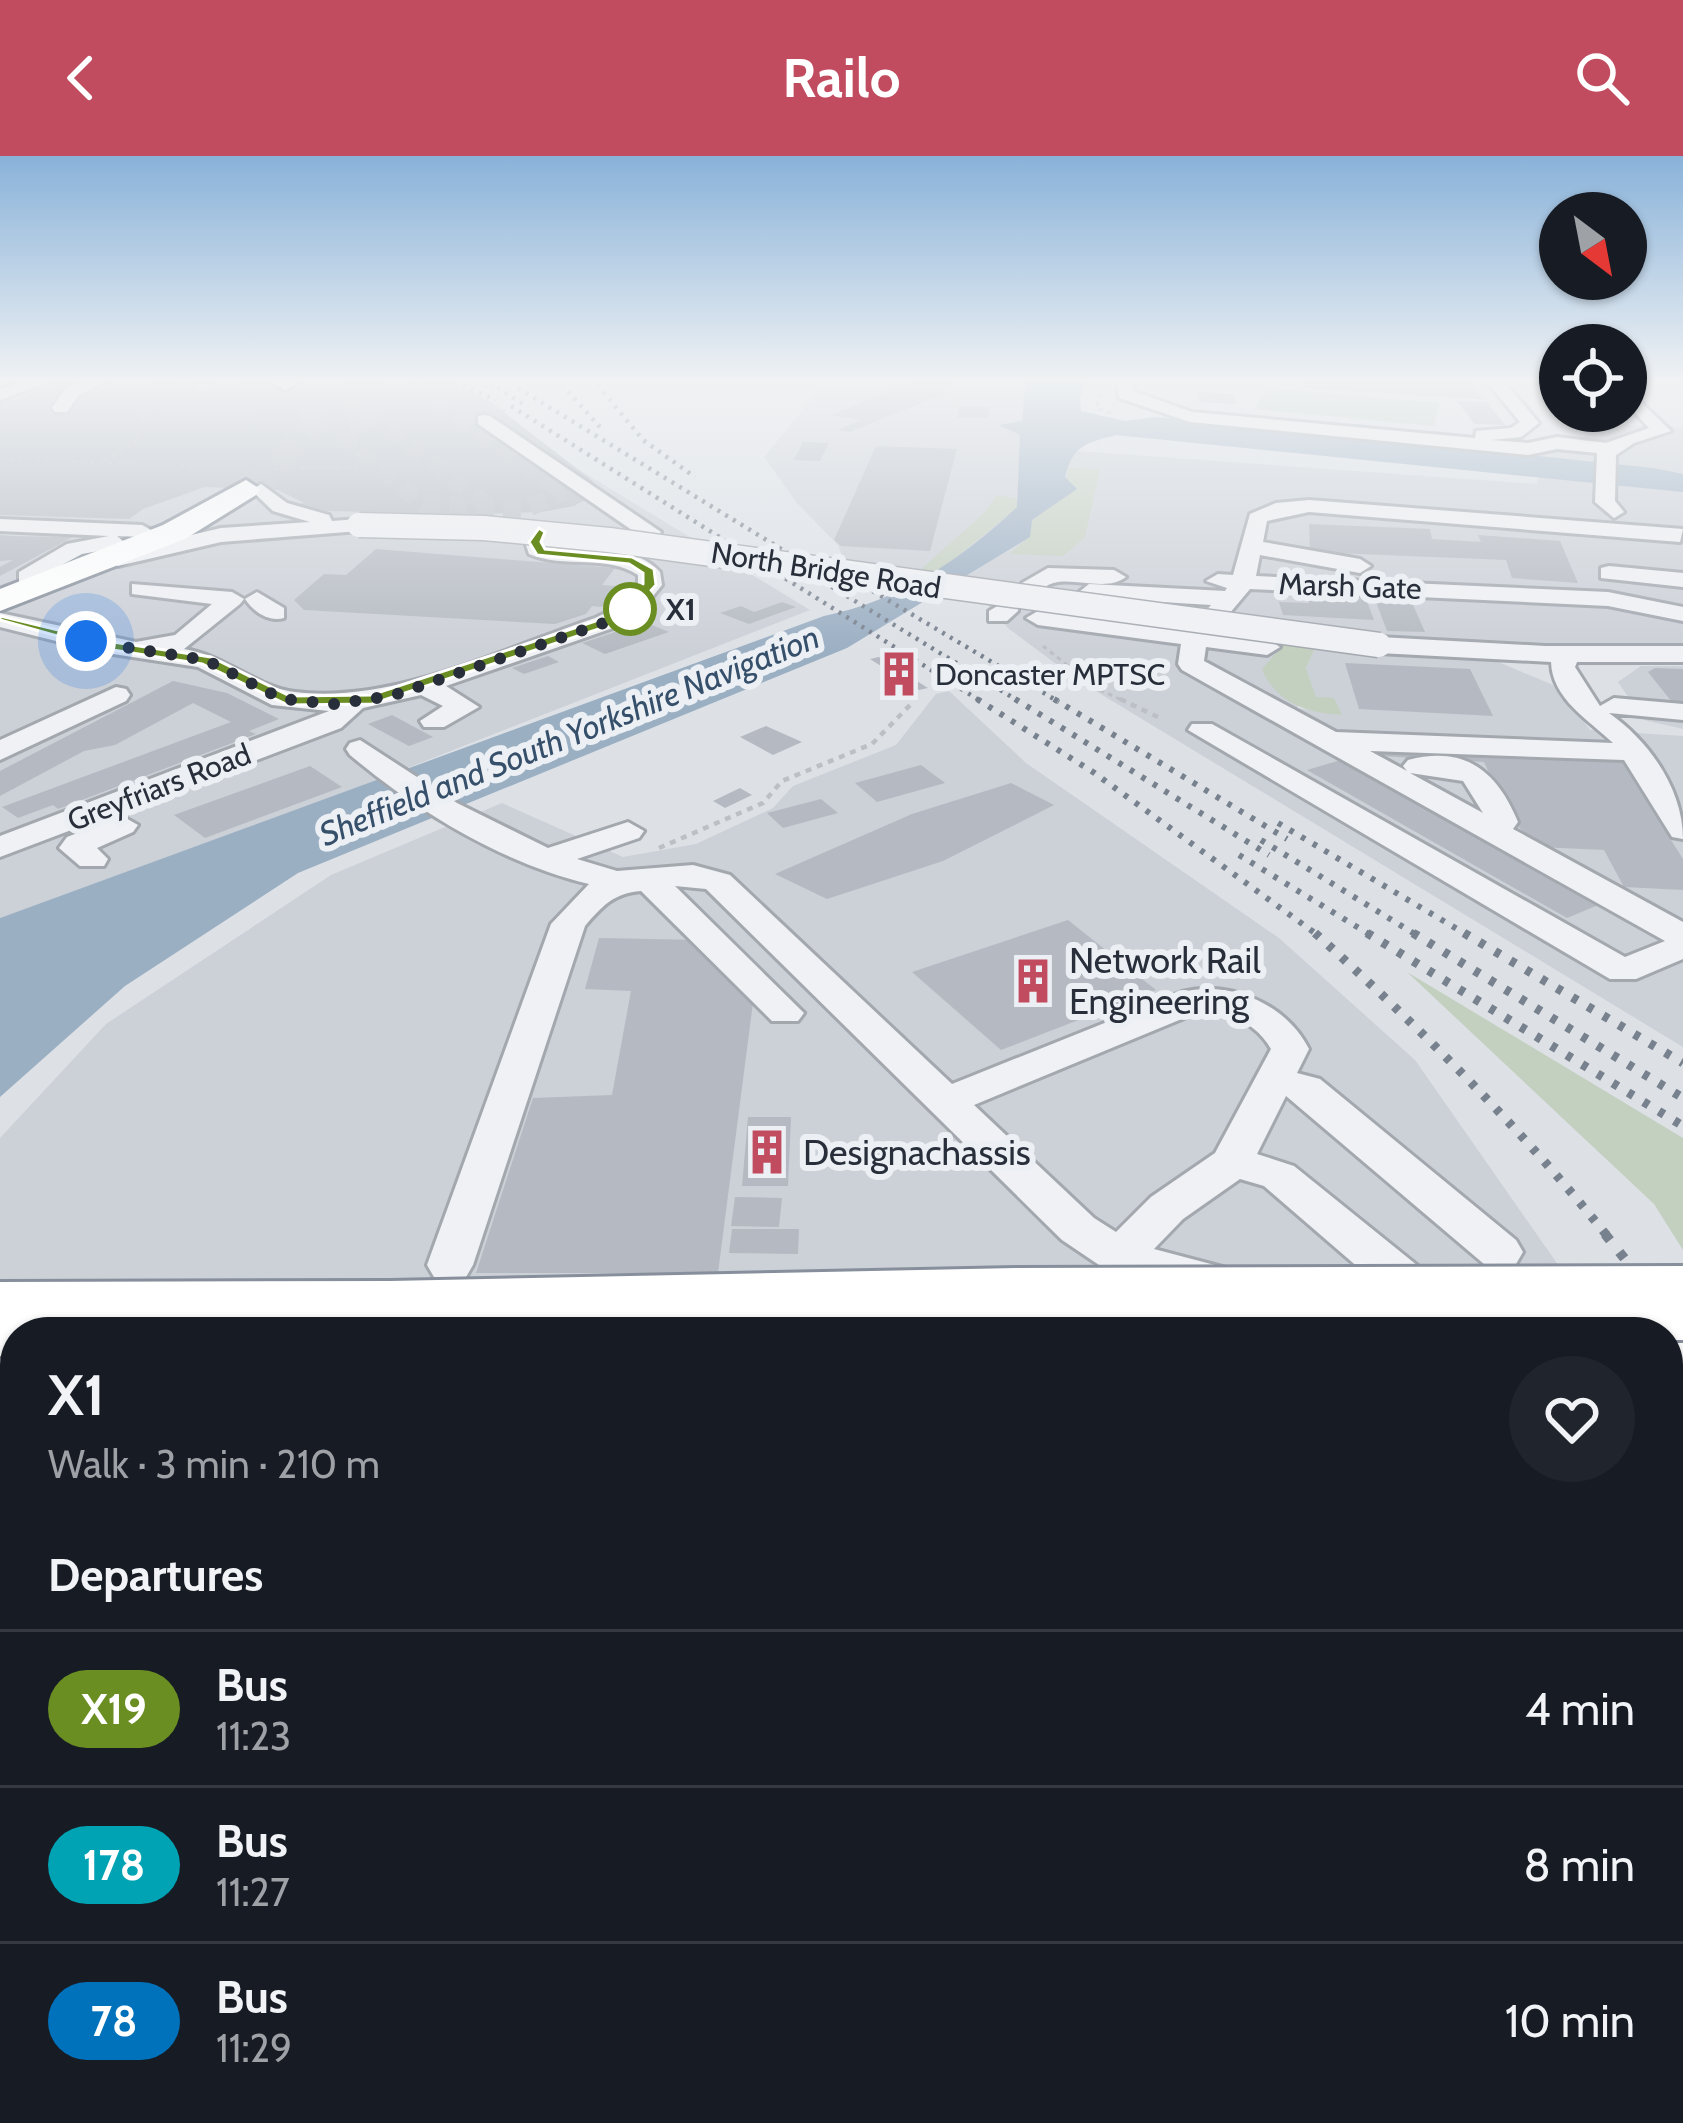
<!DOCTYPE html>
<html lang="en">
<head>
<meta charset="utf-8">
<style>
  body { margin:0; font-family:Cabin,sans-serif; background:#20242c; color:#f1f3f6; height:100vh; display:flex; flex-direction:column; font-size:45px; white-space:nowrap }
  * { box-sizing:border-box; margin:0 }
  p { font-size:39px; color:#9ea1a6 }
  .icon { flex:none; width:66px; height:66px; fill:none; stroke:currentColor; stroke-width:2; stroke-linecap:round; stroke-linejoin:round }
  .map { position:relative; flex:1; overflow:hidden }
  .sheet { position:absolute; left:0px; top:1161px; width:1683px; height:807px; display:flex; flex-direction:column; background:#171b24; border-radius:48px 48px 0 0; box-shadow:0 3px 9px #0004 }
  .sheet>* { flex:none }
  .badge { padding:0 24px; border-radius:39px; font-size:42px; line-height:78px }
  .needle { width:78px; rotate:148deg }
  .tools { position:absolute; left:1539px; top:36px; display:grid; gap:24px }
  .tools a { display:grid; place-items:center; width:108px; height:108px; border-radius:50%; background:#171b24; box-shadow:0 3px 9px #0004; font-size:60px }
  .you { position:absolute; width:60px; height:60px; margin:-30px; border:9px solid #fff; border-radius:50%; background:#1a73e8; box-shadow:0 0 0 18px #1a73e833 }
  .map>.badge { position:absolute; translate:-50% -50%; box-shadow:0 0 0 6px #fff }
  h2 { padding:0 48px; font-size:45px; line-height:108px }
  .round { display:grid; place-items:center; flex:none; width:126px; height:126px; border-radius:63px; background:#20242c }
  .headline { display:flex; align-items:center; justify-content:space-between; height:204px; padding:0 48px }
  h1 { font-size:57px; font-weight:700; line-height:90px }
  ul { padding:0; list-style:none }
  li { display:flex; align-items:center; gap:36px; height:156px; padding:0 48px; border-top:3px solid #363941 }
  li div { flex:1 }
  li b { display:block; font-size:45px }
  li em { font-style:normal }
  li .badge { min-width:132px; font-weight:700; text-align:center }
  header { display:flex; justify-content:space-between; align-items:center; height:156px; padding:0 48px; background:#c14c60; color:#fff; font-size:54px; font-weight:700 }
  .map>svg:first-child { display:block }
  .built { fill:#ccd0d7 }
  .green { fill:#c3cfbf }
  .water { fill:#9bafc3 }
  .building { fill:#b5bac2 }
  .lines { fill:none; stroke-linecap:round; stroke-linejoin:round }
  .minor-tunnel { stroke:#b9bdc4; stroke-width:18; stroke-dasharray:18 9; stroke-linecap:butt }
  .highway-tunnel { stroke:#b9bdc4; stroke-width:27; stroke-dasharray:27 14; stroke-linecap:butt }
  .minor-casing { stroke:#a3a8af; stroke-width:6 }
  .highway-casing { stroke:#868f9b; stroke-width:6 }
  .path-far1 { stroke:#bcbfc4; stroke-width:3; stroke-dasharray:4.5 4.5; stroke-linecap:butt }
  .path { stroke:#bcbfc4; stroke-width:4.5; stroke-dasharray:6 6; stroke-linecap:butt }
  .minor { fill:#f0f1f4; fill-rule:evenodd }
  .highway { fill:#fff; fill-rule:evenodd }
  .rail-far3 { stroke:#78818e; stroke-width:4.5; stroke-dasharray:3 6; stroke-linecap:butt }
  .rail-far2 { stroke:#78818e; stroke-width:6; stroke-dasharray:4.5 9; stroke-linecap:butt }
  .rail-far1 { stroke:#78818e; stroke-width:9; stroke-dasharray:6 12; stroke-linecap:butt }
  .rail { stroke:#78818e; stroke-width:10; stroke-dasharray:8 15; stroke-linecap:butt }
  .minor-bridge-casing { stroke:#a3a8af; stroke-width:27; stroke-linecap:butt }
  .highway-bridge-casing { stroke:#868f9b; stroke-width:80; stroke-linecap:butt }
  .path-bridge { stroke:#bcbfc4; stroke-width:3; stroke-dasharray:4.5 4.5; stroke-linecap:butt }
  .minor-bridge { stroke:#f0f1f4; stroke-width:24 }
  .highway-bridge { stroke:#fff; stroke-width:74 }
  .line { fill:#6b8e23; stroke:#fff; stroke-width:3 }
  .walk { stroke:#282f3b; stroke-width:12; stroke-dasharray:0 21.6 }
  .stop-dot { fill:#fff; stroke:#6b8e23; stroke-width:6 }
  .labels { text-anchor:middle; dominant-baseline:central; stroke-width:12; stroke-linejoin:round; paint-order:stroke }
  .far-street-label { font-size:30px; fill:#282f3b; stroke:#ecf0f4 }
  .far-stop-label { font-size:30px; font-weight:bold; fill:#282f3b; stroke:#ecf0f4; text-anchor:start }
  .far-poi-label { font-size:30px; fill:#282f3b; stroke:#ecf0f4; text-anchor:start }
  .far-water-label { font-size:33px; font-style:italic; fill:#364f6b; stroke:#ecf0f4 }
  .poi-label { font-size:36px; fill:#282f3b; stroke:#ecf0f4; text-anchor:start }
</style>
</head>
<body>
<header><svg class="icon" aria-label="back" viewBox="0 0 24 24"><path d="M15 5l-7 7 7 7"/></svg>Railo<svg class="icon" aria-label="search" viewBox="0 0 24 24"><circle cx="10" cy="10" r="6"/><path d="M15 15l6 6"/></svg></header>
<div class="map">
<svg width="1683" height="1967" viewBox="0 0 1683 1967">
  <rect width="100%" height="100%" fill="#dde1e6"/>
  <g class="built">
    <polygon points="0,222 428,222 810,454 349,635 0,762"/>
    <polygon points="830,222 1057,222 1022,265 1001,269 1021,278 1020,291 1537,328 1542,294 1588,279 1574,268 1683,271 1683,499 1489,496 849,418 838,389 797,347 764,301"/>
    <polygon points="986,447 1285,487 1298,552 1341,559 1334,542 1316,542 1306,512 1316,490 1496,505 1560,532 1590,574 1683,580 1683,891 1076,523 1008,472"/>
    <polygon points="1641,510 1683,510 1683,573 1644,564 1618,526"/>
    <polygon points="949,535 1026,607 1279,782 1415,904 1605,1176 0,1158 0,982 106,868 331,719 502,647 623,701 696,688 773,652 793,630 896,589 936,538"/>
    <polygon points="0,1202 15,1202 15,1953 1668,1953 1668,1936 1683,1967 0,1967"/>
    <polygon points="1668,1264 1683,1285 1683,1774 1668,1785"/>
  </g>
  <g class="green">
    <polygon points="1267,232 1268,232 1439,247 1434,270 1255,253"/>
    <polygon points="1069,312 1100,313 1085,381 1063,400 1009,398 1029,381 1027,372 1044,352 1076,333 1065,326"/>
    <polygon points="997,339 1017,343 1018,351 937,417 920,414 983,358"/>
    <path d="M 1285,487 L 1316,490 L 1306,512 L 1316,541 L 1334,542 L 1342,559 C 1307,557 1276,547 1262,513 Z"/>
    <polygon points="1407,816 1683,982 1683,1094 1654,1048"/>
  </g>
  <path class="water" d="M 1026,222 L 1087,222 L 1080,241 L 1081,255 L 1125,265 L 1156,261 L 1236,268 L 1653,312 L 1683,318 L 1683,336 L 1116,279 C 1086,287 1073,289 1065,321 L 1077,333 L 1032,364 L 1030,381 L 847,492 L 298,717 L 125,830 L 0,941 L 0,762 L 824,460 C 901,444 961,404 1017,351 L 1020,279 L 999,269 L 1022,265 Z"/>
  <g class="building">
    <polygon points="64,222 96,222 60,232 70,233 65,236 150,229 157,222 224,222 224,227 182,230 197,231 196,237 252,225 276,232 295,222 442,222 488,244 593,325 596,338 574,350 542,356 472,358 328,355 299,348 304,347 278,334 205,331 143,353 129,363 0,359 0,245 16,244"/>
    <polygon points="1300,222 1469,222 1482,243 1304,232"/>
    <polygon points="923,223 956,228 940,235 948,236 850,276 838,274 861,264 831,259"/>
    <polygon points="1197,236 1234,238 1236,248 1199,246"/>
    <polygon points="1457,245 1487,246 1505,269 1474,268"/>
    <polygon points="959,250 989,251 988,262 957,262"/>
    <polygon points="803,286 829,287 820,305 794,304"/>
    <polygon points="876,290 957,293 930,395 841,390 834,384"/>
    <polygon points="1309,368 1430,373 1432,383 1481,386 1478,379 1560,385 1578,427 1512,422 1506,404 1310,396"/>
    <polygon points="0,379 12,380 73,381 0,420 0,411 13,404 0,405"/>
    <polygon points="376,393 615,412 602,429 617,430 602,451 592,450 586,458 555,468 304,454 294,444 324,418 346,419"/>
    <polygon points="1306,437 1365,440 1374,464 1283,459 1279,446 1309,447"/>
    <polygon points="1373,438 1409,440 1425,476 1387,475"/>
    <polygon points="782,446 796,451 749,468 720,457 741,450 754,456"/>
    <polygon points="645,466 669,476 605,498 582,487"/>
    <polygon points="548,500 559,506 524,518 512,512"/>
    <polygon points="879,501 928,532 919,534 870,503"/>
    <polygon points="1345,507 1470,513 1493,560 1359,553"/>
    <polygon points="1655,512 1683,513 1683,547 1672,546 1648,516"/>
    <polygon points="173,525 227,537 279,563 249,575 256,578 58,653 53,649 18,662 2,651 231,566 193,547 115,589 84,595 0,640 0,615"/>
    <polygon points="392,559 433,581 409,590 368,568"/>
    <polygon points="766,570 802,586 773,599 740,581"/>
    <polygon points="1377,590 1620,603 1683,703 1683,734 1624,731 1604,694 1540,691 1512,665 1484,606 1380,600"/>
    <polygon points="1341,604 1603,747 1567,762 1307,614"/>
    <polygon points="921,609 945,627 877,646 855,627"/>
    <polygon points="310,610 342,631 205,682 174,659"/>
    <polygon points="1011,627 1054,649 943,705 827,743 775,718 912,658"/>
    <polygon points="740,632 752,639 725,652 713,645"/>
    <polygon points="821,643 838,657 783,672 767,657"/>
    <polygon points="1068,764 1156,834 1001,894 912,816"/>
    <polygon points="599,782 704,784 755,831 718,1117 476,1117 533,942 612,939 631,835 585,833"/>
    <polygon points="748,961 791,961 788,1030 742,1030"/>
    <polygon points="735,1041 782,1042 779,1071 731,1070"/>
    <polygon points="732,1073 799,1073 798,1098 729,1097"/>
    <polygon points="0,1306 15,1306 15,1953 348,1953 345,1967 0,1967"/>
  </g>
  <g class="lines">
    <g class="minor-tunnel">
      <polyline points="324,222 486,349"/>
      <polyline points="385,222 427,242 564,336"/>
      <polyline points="369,261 344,284 423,348 525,353 564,336"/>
      <polyline points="261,334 280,308"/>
    </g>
    <polyline class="highway-tunnel" points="246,333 280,308 314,268 312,238 298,222"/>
    <g class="minor-casing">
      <g id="minor">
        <polygon points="34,222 59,222 0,244 0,233"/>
        <polygon points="89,222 112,222 78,240 67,256 55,256 52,252 66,232"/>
        <polygon points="1117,222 1133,222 1133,235 1192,256 1475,282 1476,275 1511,272 1520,266 1484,222 1501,222 1539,267 1521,281 1491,284 1528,287 1557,281 1606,287 1649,272 1626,247 1626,232 1671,275 1634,287 1616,299 1615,345 1624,356 1614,362 1595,346 1597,297 1557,293 1528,299 1190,266 1119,242"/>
        <polygon points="484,259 490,260 661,376 658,381 642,381 478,268 478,260"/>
        <polygon points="261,328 287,347 329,359 332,365 359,363 370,369 359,375 221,386 118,410 107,403 110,398 221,372 310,366 273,355 251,334"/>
        <path d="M 1309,344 L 1683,373 L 1680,386 L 1309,356 L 1267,365 L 1263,386 L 1360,403 L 1371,410 L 1360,417 L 1260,399 L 1256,420 L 1608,436 L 1683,451 L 1683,465 L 1608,450 L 1250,433 L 1213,477 L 1267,483 L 1280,491 L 1267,499 L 1206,491 L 1204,505 L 1336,576 L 1613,587 C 1589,564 1552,543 1551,506 L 1379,497 L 1366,489 L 1379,481 L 1545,490 L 1683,490 L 1683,506 L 1577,506 L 1575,511 L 1600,550 L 1614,542 L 1683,548 L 1683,564 L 1609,557 C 1649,585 1683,633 1683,683 L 1672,681 L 1624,604 L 1370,595 L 1407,615 L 1403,610 L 1408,604 C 1465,589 1497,615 1518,666 L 1513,673 L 1683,766 L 1683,803 L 1636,823 L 1610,823 L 1188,574 L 1192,568 L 1212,568 L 1625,801 L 1665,785 L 1182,514 L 1178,508 L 1181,488 L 1038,469 L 1026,462 L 1038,455 L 1053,457 L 1089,428 L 1225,435 L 1227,432 L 1206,425 L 1218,418 L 1233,419 L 1250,358 L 1276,347 ZM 1095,442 L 1211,449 L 1189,474 L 1077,460 ZM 1410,617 L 1463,625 L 1483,657 Z"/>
        <polygon points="0,363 142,369 153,375 142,381 117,380 124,386 121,391 82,398 27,428 19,426 19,416 67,388 109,380 0,375"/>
        <path d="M 535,376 C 547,381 543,389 557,393 C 593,402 631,385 660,416 L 662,429 L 636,461 L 613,472 L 446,530 L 479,551 L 444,571 L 424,571 L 420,565 L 443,550 L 421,539 L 363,552 L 341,572 L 0,701 L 0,680 L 329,555 L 272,549 L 198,511 L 100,496 L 0,471 L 0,457 L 136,486 L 175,479 L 212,448 L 132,438 L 132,428 L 232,436 L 244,443 L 240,448 L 184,493 C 224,499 256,531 295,536 C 392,548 503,493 595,462 L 618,451 L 638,428 L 638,419 C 607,398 564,413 529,398 L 524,383 Z"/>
        <polygon points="1609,410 1683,417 1683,431 1601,422 1601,412"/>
        <path d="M 1048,412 L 1114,414 L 1126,421 C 1108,435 1080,423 1058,426 C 1043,428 1038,440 1022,437 L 1022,427 Z"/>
        <path d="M 257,436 L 284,452 L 284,462 C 268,466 254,456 245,443 Z"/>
        <polygon points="1009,443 1018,445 1018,455 1007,465 989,465 989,455"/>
        <polygon points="116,531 126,533 130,539 126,545 0,604 0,584"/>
        <path d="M 360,584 L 457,647 L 548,692 L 628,666 L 644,675 L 639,682 L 577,703 L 617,715 L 693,709 L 730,719 L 952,928 L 1182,836 C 1231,824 1286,848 1309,893 L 1297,917 L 1320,923 L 1516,1084 L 1523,1096 L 1516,1108 L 1500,1112 L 1484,1108 L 1286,940 L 1257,998 L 1294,1010 L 1423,1114 L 1429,1126 L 1423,1138 L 1406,1143 L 1389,1138 L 1264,1030 L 1240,1023 L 1183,1063 L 1154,1093 L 1226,1112 L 1232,1124 L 1226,1136 L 1209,1141 L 1105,1113 L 1062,1084 L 706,733 L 675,730 L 804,857 L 798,865 L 772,865 L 641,735 C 614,737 602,750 585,770 L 473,1109 L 466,1121 L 450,1126 L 434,1121 L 427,1109 L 551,768 L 589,728 C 502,707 418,656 350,599 L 346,593 L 350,587 ZM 1201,855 C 1229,855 1257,868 1271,893 L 1215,997 L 1151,1041 L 1116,1076 L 1094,1062 L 974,949 Z"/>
        <polygon points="122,660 138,669 133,676 97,692 108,703 104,710 80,710 59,692 67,681"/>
        <polygon points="0,1263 15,1264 15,1306 0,1305"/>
        <polygon points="1668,1545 1683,1551 1683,1622 1668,1616"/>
        <polygon points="349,1953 423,1953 421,1967 345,1967"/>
        <polygon points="643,1953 717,1953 716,1967 640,1967"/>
        <polygon points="959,1953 1033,1953 1035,1967 959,1967"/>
        <polygon points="1228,1953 1302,1953 1306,1967 1230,1967"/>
      </g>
    </g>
    <g class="highway-casing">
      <g id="highway">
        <polygon points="262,222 294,222 297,227 285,234"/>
        <polygon points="246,324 260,333 256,339 185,383 0,455 0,433 163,369"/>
        <polygon points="1668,1158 1683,1158 1683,1210 1668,1210 1668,1176 1638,1176 1643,1165"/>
        <polygon points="0,1175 19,1176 15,1176 15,1229 0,1229"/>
      </g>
    </g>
    <g class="path-far1">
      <polyline points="123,234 247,223"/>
      <polyline points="1100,237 1096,252 1114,258"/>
      <polyline points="298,250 422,235 399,222"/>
      <polyline points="142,261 279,251"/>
      <polyline points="0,303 230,311"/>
      <polyline points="104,305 137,285 149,233"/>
      <polyline points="273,313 361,311 345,246"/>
      <polyline points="1043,490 1098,533 1126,546"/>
    </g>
    <g class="path">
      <polyline points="1120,543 1162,563"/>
      <polyline points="659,692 763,647 782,625 872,588 912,547"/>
    </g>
    <use href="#minor" class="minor"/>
    <use href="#highway" class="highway"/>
    <g class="rail-far3">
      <polyline points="446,222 496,244"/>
      <polyline points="482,222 528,251"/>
      <polyline points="556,222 600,271"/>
      <polyline points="592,222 643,284 695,321"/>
      <polyline points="518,232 809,410"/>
      <polyline points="511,250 982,546"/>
      <polyline points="793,407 1020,546"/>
      <polyline points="834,412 1059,546"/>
    </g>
    <g class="rail-far2">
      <polyline points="977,543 1093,616 1319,780"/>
      <polyline points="1015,543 1269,699"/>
      <polyline points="1054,543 1287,683"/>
      <polyline points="1278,667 1469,780"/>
      <polyline points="1261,684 1418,780"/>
      <polyline points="1239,699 1372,780"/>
    </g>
    <g class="rail-far1">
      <path d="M 1315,777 C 1420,872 1520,971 1608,1081"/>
      <polyline points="1367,777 1683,970"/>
      <polyline points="1413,777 1683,942"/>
      <polyline points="1464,777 1683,907"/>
    </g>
    <polyline class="rail" points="1605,1078 1683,1176"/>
    <g class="minor-bridge-casing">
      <polyline id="minor-bridge" points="359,369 484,372 609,384 1379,489"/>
    </g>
    <g class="highway-bridge-casing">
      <polyline id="highway-bridge" points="0,1163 390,1162 1017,1149 1683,1147"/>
    </g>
    <polyline class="path-bridge" points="467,222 492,233 494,251 505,255"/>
    <use href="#minor-bridge" class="minor-bridge"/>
    <use href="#highway-bridge" class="highway-bridge"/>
  </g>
  <linearGradient id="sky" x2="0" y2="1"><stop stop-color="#89b2d9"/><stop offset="0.45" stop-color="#f0f2f4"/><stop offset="1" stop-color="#f0f2f4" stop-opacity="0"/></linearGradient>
  <rect width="1683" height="498" fill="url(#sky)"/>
  <polygon class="line" points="539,372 545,376 541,386 545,393 632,401 654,413 656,429 623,465 372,548 288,549 202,508 100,492 0,464 0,460 100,484 211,501 290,540 371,539 614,459 643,428 643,417 629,408 537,399 529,386"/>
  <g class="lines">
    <polyline class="walk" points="86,485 206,504 282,543 334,548 391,540 604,467 630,453"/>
  </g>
  <defs>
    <g id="building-bare" transform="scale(3.6)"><path d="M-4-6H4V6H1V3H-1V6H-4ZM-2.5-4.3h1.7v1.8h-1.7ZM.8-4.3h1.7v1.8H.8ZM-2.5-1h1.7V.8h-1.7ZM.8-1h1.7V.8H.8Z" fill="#c14c60" stroke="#ecf0f4" stroke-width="2.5" paint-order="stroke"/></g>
  </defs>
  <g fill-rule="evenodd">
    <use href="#building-bare" x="899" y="518"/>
    <use href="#building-bare" x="1033" y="825"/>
    <use href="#building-bare" x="767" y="996"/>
  </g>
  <circle class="stop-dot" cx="630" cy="453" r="24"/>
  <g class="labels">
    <g class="far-street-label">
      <text transform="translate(826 414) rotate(9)">North Bridge Road</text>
      <text transform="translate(1350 430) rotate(2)">Marsh Gate</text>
      <text transform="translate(159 631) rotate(-21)">Greyfriars Road</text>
    </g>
    <g class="far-stop-label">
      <text x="666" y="453">X1</text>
    </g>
    <g class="far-poi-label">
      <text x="935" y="518">Doncaster MPTSC</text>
    </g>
    <g class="far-water-label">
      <text transform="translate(569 579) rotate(-22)">Sheffield and South Yorkshire Navigation</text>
    </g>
    <g class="poi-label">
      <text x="1069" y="804">Network Rail<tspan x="1069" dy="41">Engineering</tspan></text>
      <text x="803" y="996">Designachassis</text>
    </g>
  </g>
</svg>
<div class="tools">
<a><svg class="needle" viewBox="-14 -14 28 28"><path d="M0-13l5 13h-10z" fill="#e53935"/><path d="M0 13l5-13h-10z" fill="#9ea1a6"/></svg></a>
<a><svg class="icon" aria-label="locate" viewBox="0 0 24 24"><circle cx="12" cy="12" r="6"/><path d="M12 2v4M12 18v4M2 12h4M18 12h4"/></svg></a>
</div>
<div class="you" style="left:86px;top:485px"></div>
<section class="sheet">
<div class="headline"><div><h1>X1</h1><p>Walk · 3 min · 210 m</p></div><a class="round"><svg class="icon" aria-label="heart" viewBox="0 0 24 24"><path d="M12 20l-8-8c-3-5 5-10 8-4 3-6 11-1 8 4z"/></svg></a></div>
<h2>Departures</h2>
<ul>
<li><span class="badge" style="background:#6b8e23;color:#fff">X19</span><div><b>Bus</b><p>11:23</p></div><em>4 min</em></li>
<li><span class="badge" style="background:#00a3b4;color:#fff">178</span><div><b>Bus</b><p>11:27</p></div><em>8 min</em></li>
<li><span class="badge" style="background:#0072bc;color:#fff">78</span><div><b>Bus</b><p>11:29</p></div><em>10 min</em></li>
</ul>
</section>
</div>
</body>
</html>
